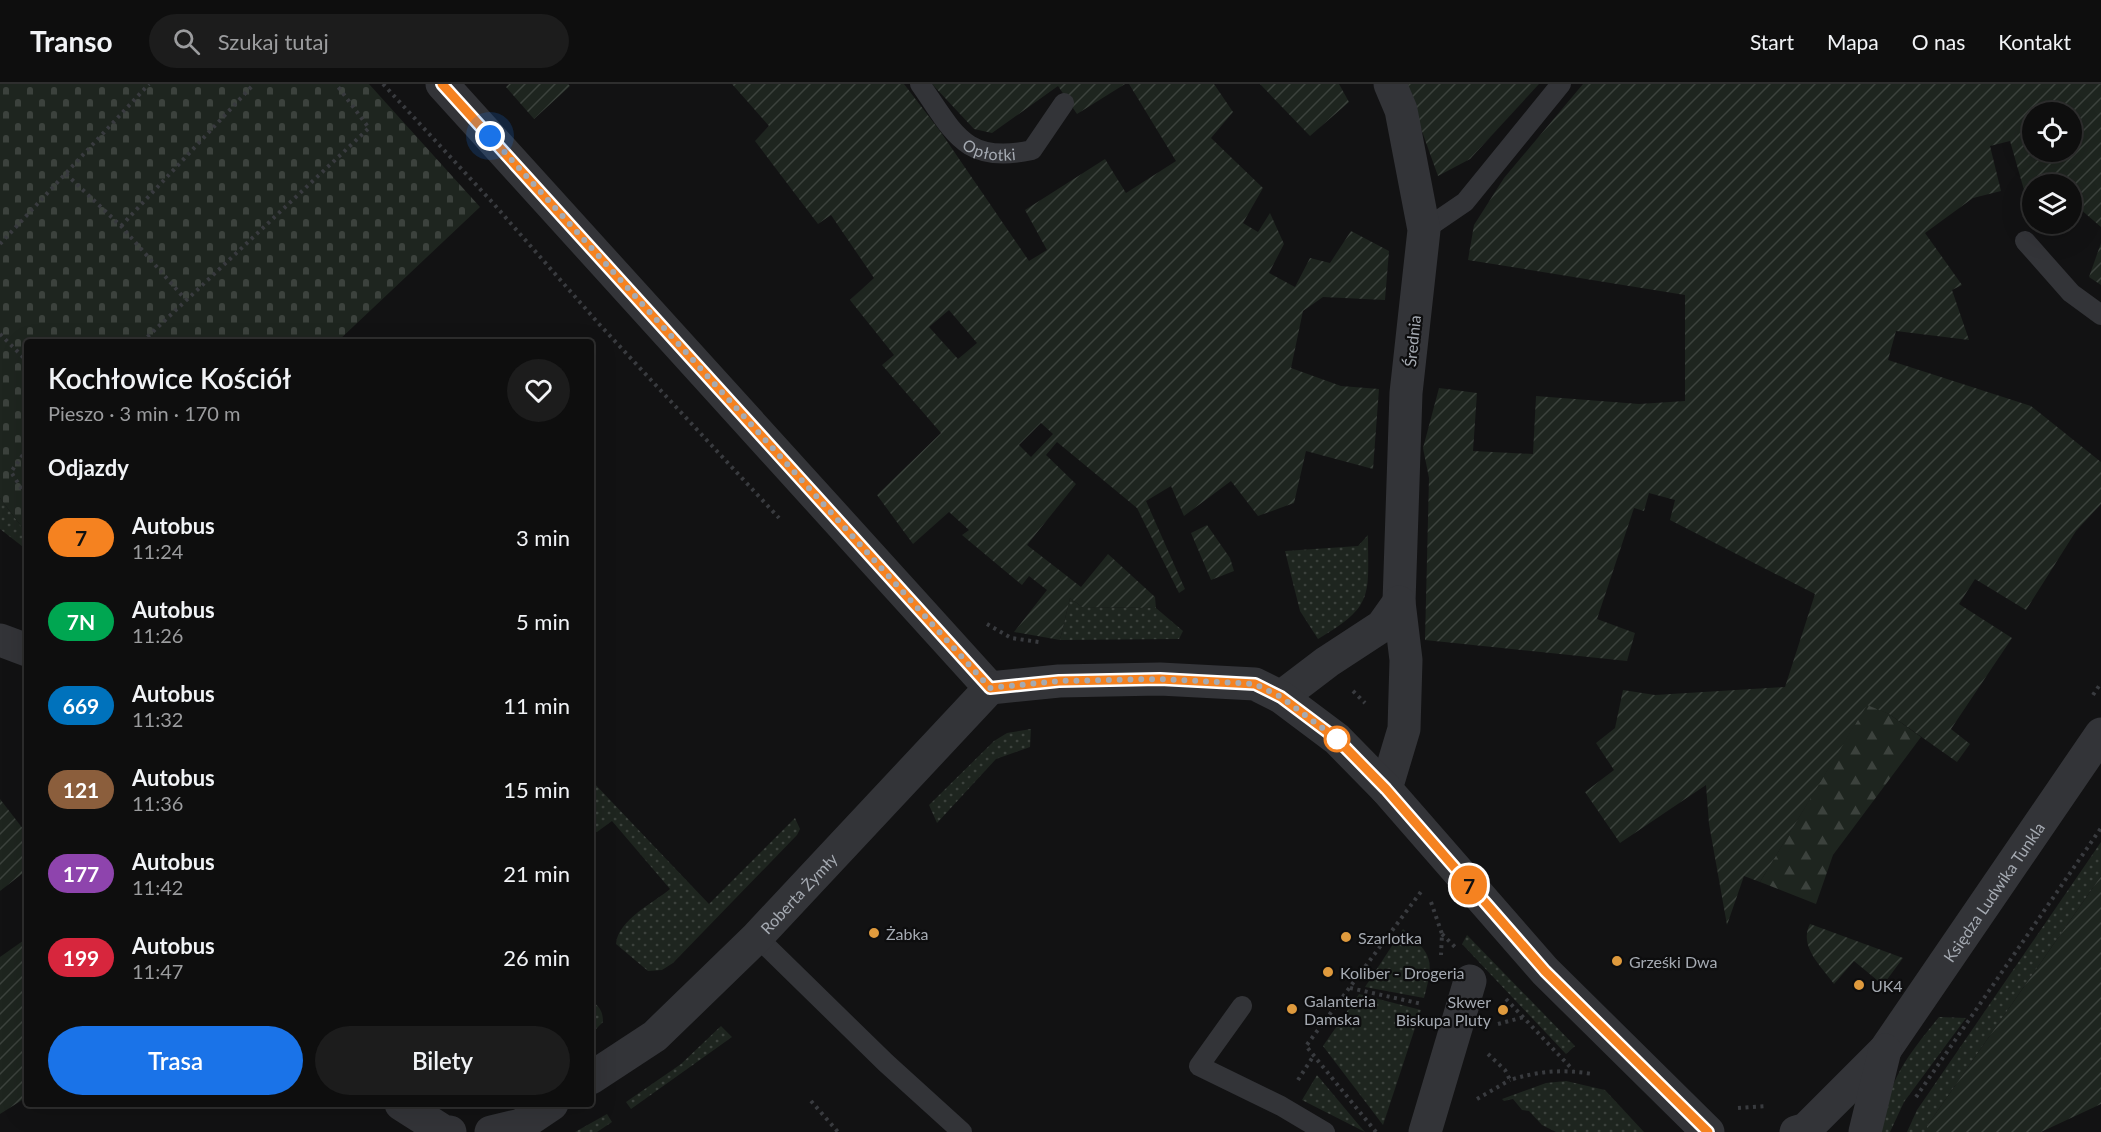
<!DOCTYPE html>
<html lang="pl">
<head>
<meta charset="utf-8">
<style>
  body { margin:0; font-family:Lato,sans-serif; background:#1c1c1c; color:#f1f3f6; height:100vh; display:flex; flex-direction:column; font-size:22px; white-space:nowrap }
  * { box-sizing:border-box; margin:0 }
  p { font-size:20px; color:#9b9c9e }
  .icon { flex:none; width:33px; height:33px; fill:none; stroke:currentColor; stroke-width:2; stroke-linecap:round; stroke-linejoin:round }
  .map { position:relative; flex:1; overflow:hidden }
  .sheet { position:absolute; left:24px; top:255px; width:570px; height:768px; display:flex; flex-direction:column; background:#0e0e0e; border-radius:6px; box-shadow:0 6px 24px #0002,0 0 0 2px #2e2e2e }
  .sheet>* { flex:none }
  .badge { padding:0 12px; border-radius:20px; font-size:21px; line-height:39px }
  .fabs { position:absolute; left:2022px; top:18px; display:grid; gap:12px }
  .fabs a { display:grid; place-items:center; width:60px; height:60px; border-radius:50%; background:#0e0e0e; box-shadow:0 6px 24px #0002,0 0 0 2px #2e2e2e; font-size:30px }
  .you { position:absolute; width:30px; height:30px; margin:-15px; border:4px solid #fff; border-radius:50%; background:#1a73e8; box-shadow:0 0 0 9px #1a73e833 }
  .map>.badge { position:absolute; translate:-50% -50%; box-shadow:0 0 0 3px #fff }
  h2 { padding:0 24px; font-size:22px; line-height:54px }
  .round { display:grid; place-items:center; flex:none; width:63px; height:63px; border-radius:32px; background:#1c1c1c }
  .headline { display:flex; align-items:center; justify-content:space-between; height:102px; padding:0 24px }
  h1 { font-size:28px; font-weight:600; line-height:45px }
  .primary-button { display:flex; gap:12px; margin-top:auto; padding:12px 24px }
  .primary-button a { flex:1; height:69px; border-radius:36px; background:#1a73e8; color:#fff; font-size:24px; font-weight:600; line-height:69px; text-align:center }
  .primary-button a+a { background:#1c1c1c; color:#f1f3f6 }
  ul { padding:0; list-style:none }
  li { display:flex; align-items:center; gap:18px; height:84px; padding:0 24px }
  li div { flex:1 }
  li b { display:block; font-size:22px }
  li em { font-style:normal }
  li .badge { min-width:66px; font-weight:700; text-align:center }
  header { display:flex; align-items:center; gap:36px; box-sizing:border-box; height:84px; padding:0 30px; background:#0e0e0e; border-bottom:2px solid #2e2e2e }
  header strong { font-size:28px }
  nav { display:flex; gap:33px; margin-inline-start:auto; font-size:21px }
  .search { width:420px; height:54px; background:#1c1c1c; display:flex; align-items:center; gap:15px; box-sizing:border-box; padding:0 21px; border-radius:33px; color:#9b9c9e; font-size:22px }
  .map>svg:first-child { display:block }
  .grass { fill:url(#grass-dots) }
  .forest { fill:url(#forest-firs) }
  .cemetery { fill:url(#cemetery-stones) }
  .garden { fill:url(#garden-furrows); fill-rule:evenodd }
  .lines { fill:none; stroke-linecap:round; stroke-linejoin:round }
  .path { stroke:#393b3f; stroke-width:4; stroke-dasharray:3 4.5; stroke-linecap:butt }
  .service { stroke:#333438; stroke-width:20 }
  .minor { stroke:#333438; stroke-width:33 }
  .tertiary { stroke:#333438; stroke-width:33 }
  .line-casing { stroke:#fff; stroke-width:14 }
  .line { stroke:#f58220; stroke-width:9 }
  .walk { stroke:#a5aab2; stroke-width:6; stroke-dasharray:0 10.8 }
  .stop-dot { fill:#fff; stroke:#f58220; stroke-width:3 }
  .poi-dot { fill:#df9a3d; stroke:#0d0d0e; stroke-width:2 }
  .labels { text-anchor:middle; dominant-baseline:central; stroke-width:4.5; stroke-linejoin:round; paint-order:stroke }
  .street-label { font-size:16px; fill:#a5aab2; stroke:#0d0d0e }
  .poi-label { font-size:16px; fill:#a5aab2; stroke:#0d0d0e; text-anchor:start }
</style>
</head>
<body>
<header>
<strong>Transo</strong>
<div class="search"><svg class="icon" aria-label="search" viewBox="0 0 24 24"><circle cx="10" cy="10" r="6"/><path d="M15 15l6 6"/></svg>Szukaj tutaj</div>
<nav><a>Start</a><a>Mapa</a><a>O nas</a><a>Kontakt</a></nav>
</header>
<div class="map">
<svg width="2101" height="1048" viewBox="0 0 2101 1048">
  <defs>
    <pattern id="grass-dots" width="8" height="8" patternUnits="userSpaceOnUse" patternTransform="scale(1.5)"><rect width="8" height="8" fill="#1e251f"/><path d="M2 2h.1M6 6h.1" fill="none" stroke="#3c423d" stroke-width="1.8" stroke-linecap="round"/></pattern>
    <pattern id="forest-firs" width="22" height="20" patternUnits="userSpaceOnUse" patternTransform="scale(1.5)"><rect width="22" height="20" fill="#1e251f"/><path d="M5 1l3.5 6h-7zM16 11l3.5 6h-7z" fill="#3c423d"/></pattern>
    <pattern id="cemetery-stones" width="16" height="16" patternUnits="userSpaceOnUse" patternTransform="scale(1.5)"><rect width="16" height="16" fill="#1e251f"/><path d="M2 7V4a2 2 0 0 1 4 0v3zM10 15v-3a2 2 0 0 1 4 0v3z" fill="#3c423d"/></pattern>
    <pattern id="garden-furrows" width="10" height="10" patternUnits="userSpaceOnUse" patternTransform="scale(1.5)"><rect width="10" height="10" fill="#1e251f"/><path d="M-1 1l2-2M0 10L10 0M9 11l2-2" fill="none" stroke="#3c423d"/></pattern>
  </defs>
  <rect width="100%" height="100%" fill="#121213"/>
  <g class="grass">
    <polygon points="0,414 27,450 27,466 0,445"/>
    <path d="M 1368,451 C 1368,511 1375,522 1318,555 L 1300,527 L 1285,467 L 1358,462 Z"/>
    <polygon points="1070,514 1082,523 1156,524 1183,547 1179,555 1060,556"/>
    <polygon points="1031,645 1030,663 996,675 937,739 929,721 994,657 1007,649"/>
    <path d="M 591,696 L 709,820 L 795,734 L 800,745 L 797,751 L 673,879 L 662,886 L 648,887 L 616,860 C 618,836 653,819 670,805 L 612,737 L 597,748 L 591,748 Z"/>
    <polygon points="2101,758 2101,792 1927,1042 1927,1048 1907,1048 1917,1026"/>
    <path d="M 1403,845 C 1433,871 1434,876 1424,914 L 1365,903 Z"/>
    <polygon points="1467,851 1575,962 1566,970 1462,860"/>
    <polygon points="1359,910 1421,926 1383,1041 1323,962"/>
    <path d="M 591,918 C 600,921 603,929 603,938 L 591,950 Z"/>
    <path d="M 1939,933 L 1966,934 L 1904,1018 L 1890,1048 L 1879,1048 C 1891,993 1904,976 1939,933 Z"/>
    <polygon points="721,942 732,953 631,1025 626,1018 681,980"/>
    <polygon points="1317,991 1358,1040 1365,1048 1302,1016"/>
    <polygon points="1566,997 1605,1006 1644,1048 1556,1048 1542,1041 1529,1027 1522,1026 1513,1015 1504,1017 1502,1015 1546,999"/>
    <polygon points="607,1030 612,1038 597,1048 575,1048"/>
  </g>
  <polygon class="forest" points="1867,620 1889,630 1921,653 1833,771 1816,820 1760,798"/>
  <polygon class="cemetery" points="0,0 369,0 480,123 337,258 27,258 27,450 0,414"/>
  <g class="garden">
    <polygon points="509,0 568,0 570,2 534,35 506,3"/>
    <path d="M 732,0 L 904,0 L 940,47 L 1029,177 L 1047,166 L 1025,126 L 1105,75 L 1126,109 L 1176,77 L 1129,0 L 1214,0 L 1233,28 L 1211,54 L 1263,104 L 1243,139 L 1258,148 L 1270,129 L 1284,160 L 1269,189 L 1295,203 L 1310,174 L 1330,179 L 1351,147 L 1389,167 L 1385,216 L 1323,213 L 1303,227 L 1291,284 L 1341,302 L 1379,305 L 1373,385 L 1306,367 L 1294,419 L 1258,432 L 1231,397 L 1184,432 L 1171,402 L 1146,417 L 1185,505 L 1179,509 L 1137,424 L 1057,358 L 1046,371 L 1076,400 L 1027,461 L 1081,503 L 1108,470 L 1155,513 L 1156,524 L 1082,523 L 1070,514 L 1060,556 L 1014,548 L 1047,506 L 1029,492 L 1022,501 L 962,451 L 969,446 L 949,428 L 913,460 L 877,411 L 941,349 L 882,281 L 894,271 L 850,216 L 874,194 L 831,131 L 818,140 L 755,57 L 769,42 ZM 949,226 L 977,259 L 958,275 L 929,243 ZM 1041,339 L 1053,350 L 1031,373 L 1019,361 Z"/>
    <polygon points="932,0 1125,0 1077,30 1058,2 992,49 974,45"/>
    <polygon points="1260,0 1339,0 1349,18 1310,52"/>
    <polygon points="1405,0 1539,0 1470,75 1438,92"/>
    <path d="M 1583,0 L 2101,0 L 2101,143 L 2072,118 L 2072,100 L 2032,100 L 2032,134 L 2010,57 L 1990,62 L 2001,107 L 1973,114 L 1925,149 L 1962,201 L 1952,206 L 1969,256 L 1896,247 L 1888,276 L 2031,322 L 2101,378 L 2101,420 L 2076,447 L 2026,526 L 1975,495 L 1959,520 L 2012,554 L 1951,645 L 1970,660 L 1957,678 L 1889,630 L 1867,621 L 1760,798 L 1744,792 L 1727,841 L 1709,740 L 1706,701 L 1620,759 L 1585,708 L 1614,686 L 1596,659 L 1615,644 L 1623,606 L 1655,611 L 1785,603 L 1815,510 L 1670,436 L 1675,416 L 1649,409 L 1644,427 L 1634,424 L 1597,535 L 1635,549 L 1627,577 L 1425,556 L 1429,394 L 1423,364 L 1439,304 L 1477,309 L 1473,367 L 1533,370 L 1536,312 L 1639,320 L 1685,317 L 1685,211 L 1468,176 L 1474,141 L 1504,94 ZM 2032,28 L 2072,28 L 2072,68 L 2032,68 Z"/>
    <polygon points="2101,159 2101,201 2089,193"/>
    <polygon points="1207,441 1230,474 1234,487 1211,496 1191,449"/>
    <polygon points="0,715 27,750 27,786 0,807"/>
    <polygon points="2101,792 2101,1020 2041,1048 1927,1048 1927,1042"/>
    <path d="M 1810,840 L 1903,874 L 1883,901 L 1854,877 L 1834,900 C 1822,883 1798,862 1810,840 Z"/>
    <polygon points="27,854 27,1013 0,1030 0,873"/>
  </g>
  <g class="lines">
    <g class="path">
      <polyline points="383,0 492,118 599,240 779,434"/>
      <polyline points="66,90 121,142 185,215"/>
      <polyline points="121,142 254,0"/>
      <polyline points="0,160 149,0"/>
      <polyline points="0,250 27,277"/>
      <polyline points="142,258 369,44 336,0"/>
      <polyline points="27,365 11,388 27,413"/>
      <polyline points="987,540 1011,554 1039,558"/>
      <polyline points="1353,607 1365,619"/>
      <polyline points="2093,611 2101,599"/>
      <polyline points="1431,818 1442,850 1441,871"/>
      <polyline points="1442,850 1455,863"/>
      <polyline points="1350,904 1422,920"/>
      <polyline points="1506,915 1573,986"/>
      <polyline points="1498,940 1524,933"/>
      <path d="M 1488,970 L 1505,986 L 1510,996 C 1538,987 1563,985 1592,990"/>
      <polyline points="1298,996 1314,971"/>
      <polyline points="1916,1013 2101,744"/>
      <polyline points="1477,1015 1510,996"/>
      <polyline points="811,1017 838,1048"/>
      <polyline points="1738,1024 1766,1022"/>
      <polyline points="1376,1048 1306,962 1423,805"/>
    </g>
    <g class="service">
      <path id="s1" d="M 920,0 C 954,48 964,81 1032,66 L 1064,19"/>
      <polyline points="1424,146 1465,118 1561,0"/>
      <polyline points="2025,157 2071,209 2101,231"/>
      <polyline points="757,853 886,979 962,1048"/>
      <polyline points="1242,922 1199,982 1281,1022 1325,1048"/>
    </g>
    <g class="minor">
      <polyline points="1390,0 1401,26 1424,146 1406,309 1399,518"/>
      <polyline points="1281,613 1327,578 1382,542 1399,518 1406,576 1404,645 1386,705"/>
      <polyline points="1425,1048 1470,897"/>
    </g>
    <g class="tertiary">
      <polyline points="442,0 990,604"/>
      <polyline points="0,556 27,566"/>
      <polyline points="990,604 1059,597 1160,595 1255,600 1281,613 1337,655 1386,705 1545,887 1708,1048"/>
      <path id="s2" d="M 591,994 L 655,952 L 757,853 L 990,604"/>
      <polyline points="401,1020 443,1047 450,1048"/>
      <polyline points="491,1048 521,1041 552,1020"/>
      <path id="s3" d="M 1796,1048 L 1806,1045 L 1885,966 L 2101,650"/>
      <polyline points="1865,1048 1885,966"/>
    </g>
  </g>
  <g class="lines">
    <g class="line-casing">
      <polyline id="line" points="442,0 990,604 1059,597 1160,595 1255,600 1281,613 1337,655 1386,705 1545,887 1708,1048"/>
    </g>
    <use href="#line" class="line"/>
    <polyline class="walk" points="490,52 990,604 1059,597 1160,595 1255,600 1281,613 1337,655"/>
  </g>
  <circle class="stop-dot" cx="1337" cy="655" r="12"/>
  <g class="poi-dot">
    <circle cx="874" cy="849" r="6"/>
    <circle cx="1346" cy="853" r="6"/>
    <circle cx="1617" cy="877" r="6"/>
    <circle cx="1328" cy="888" r="6"/>
    <circle cx="1859" cy="901" r="6"/>
    <circle cx="1292" cy="925" r="6"/>
    <circle cx="1503" cy="926" r="6"/>
  </g>
  <g class="labels">
    <g class="street-label">
      <text stroke="none"><textPath href="#s1" startOffset="100">Opłotki</textPath></text>
      <text transform="translate(1412 257) rotate(-84)">Średnia</text>
      <text stroke="none"><textPath href="#s2" startOffset="279">Roberta Żymły</textPath></text>
      <text stroke="none"><textPath href="#s3" startOffset="314">Księdza Ludwika Tunkla</textPath></text>
    </g>
    <g class="poi-label">
      <text x="886" y="849">Żabka</text>
      <text x="1358" y="853">Szarlotka</text>
      <text x="1629" y="877">Grześki Dwa</text>
      <text x="1340" y="888">Koliber - Drogeria</text>
      <text x="1871" y="901">UK4</text>
      <text x="1304" y="916">Galanteria<tspan x="1304" dy="18">Damska</tspan></text>
      <text x="1491" y="917" text-anchor="end">Skwer<tspan x="1491" dy="18">Biskupa Pluty</tspan></text>
    </g>
  </g>
</svg>
<div class="fabs">
<a><svg class="icon" aria-label="locate" viewBox="0 0 24 24"><circle cx="12" cy="12" r="6"/><path d="M12 2v4M12 18v4M2 12h4M18 12h4"/></svg></a>
<a><svg class="icon" aria-label="layers" viewBox="0 0 24 24"><path d="M12 4l9 5-9 5-9-5zM3 14l9 5 9-5"/></svg></a>
</div>
<div class="you" style="left:490px;top:52px"></div>
<b class="badge" style="left:1469px;top:801px;background:#f58220;color:#111">7</b>
<section class="sheet">
<div class="headline"><div><h1>Kochłowice Kościół</h1><p>Pieszo · 3 min · 170 m</p></div><a class="round"><svg class="icon" aria-label="heart" viewBox="0 0 24 24"><path d="M12 20l-8-8c-3-5 5-10 8-4 3-6 11-1 8 4z"/></svg></a></div>
<h2>Odjazdy</h2>
<ul>
<li><span class="badge" style="background:#f58220;color:#111">7</span><div><b>Autobus</b><p>11:24</p></div><em>3 min</em></li>
<li><span class="badge" style="background:#00a651;color:#fff">7N</span><div><b>Autobus</b><p>11:26</p></div><em>5 min</em></li>
<li><span class="badge" style="background:#0072bc;color:#fff">669</span><div><b>Autobus</b><p>11:32</p></div><em>11 min</em></li>
<li><span class="badge" style="background:#8b5e3c;color:#fff">121</span><div><b>Autobus</b><p>11:36</p></div><em>15 min</em></li>
<li><span class="badge" style="background:#8e44ad;color:#fff">177</span><div><b>Autobus</b><p>11:42</p></div><em>21 min</em></li>
<li><span class="badge" style="background:#d7263d;color:#fff">199</span><div><b>Autobus</b><p>11:47</p></div><em>26 min</em></li>
</ul>
<div class="primary-button"><a>Trasa</a><a>Bilety</a></div>
</section>
</div>
</body>
</html>
